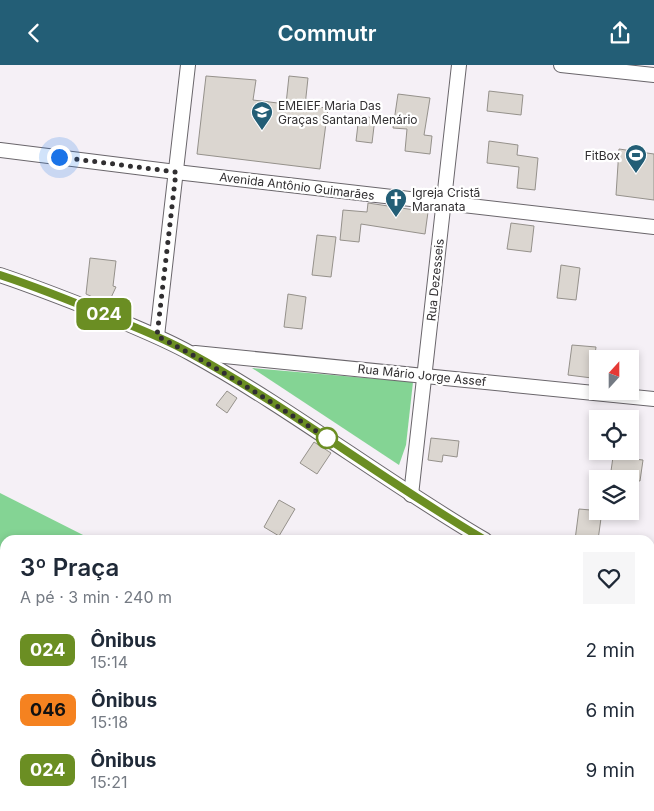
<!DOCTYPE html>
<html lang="pt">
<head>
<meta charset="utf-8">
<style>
  body { margin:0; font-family:Inter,sans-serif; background:#f6f6f7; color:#1f2937; height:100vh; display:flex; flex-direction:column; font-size:19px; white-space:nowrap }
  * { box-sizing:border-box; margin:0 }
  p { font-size:16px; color:#747a83 }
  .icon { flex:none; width:28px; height:28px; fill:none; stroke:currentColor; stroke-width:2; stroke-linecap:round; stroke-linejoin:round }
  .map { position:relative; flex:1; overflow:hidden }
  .drawer { position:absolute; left:0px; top:470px; width:655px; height:276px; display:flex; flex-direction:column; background:#fff; border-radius:15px 15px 0 0; box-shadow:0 2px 8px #0003 }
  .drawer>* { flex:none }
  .badge { padding:0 10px; border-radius:8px; font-size:18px; line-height:32px }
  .needle { width:32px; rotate:21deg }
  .fabs { position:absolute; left:589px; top:285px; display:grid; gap:10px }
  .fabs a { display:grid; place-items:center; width:50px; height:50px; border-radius:0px; background:#fff; box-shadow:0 2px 8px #0003; font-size:25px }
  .you { position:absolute; width:25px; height:25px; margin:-12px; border:4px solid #fff; border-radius:50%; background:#1a73e8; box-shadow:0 0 0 8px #1a73e833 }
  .map>.badge { position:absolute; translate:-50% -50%; box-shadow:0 0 0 2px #fff }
  .round { display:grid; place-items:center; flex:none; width:52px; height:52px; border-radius:0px; background:#f6f6f7 }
  .summary { display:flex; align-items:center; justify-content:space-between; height:85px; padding:0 20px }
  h1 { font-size:24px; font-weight:600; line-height:38px }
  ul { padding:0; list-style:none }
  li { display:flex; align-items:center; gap:15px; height:60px; padding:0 20px }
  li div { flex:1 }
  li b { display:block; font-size:19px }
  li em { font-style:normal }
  li .badge { min-width:55px; font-weight:700; text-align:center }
  header { display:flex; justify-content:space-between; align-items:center; height:65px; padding:0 20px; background:#235e76; color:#fff; font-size:22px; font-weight:600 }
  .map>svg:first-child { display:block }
  .green { fill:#84d494 }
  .water { fill:#6eacf2 }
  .building { fill:#dbd6d0; stroke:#95918b }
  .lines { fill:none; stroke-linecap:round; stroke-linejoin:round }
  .minor-casing { stroke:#6a666b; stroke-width:16 }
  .minor { stroke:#fff; stroke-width:14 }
  .line-casing { stroke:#fff; stroke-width:11 }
  .line { stroke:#6b8e23; stroke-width:8 }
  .walk { stroke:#312f31; stroke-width:5; stroke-dasharray:0 9 }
  .stop-dot { fill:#fff; stroke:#6b8e23; stroke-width:2.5 }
  .labels { text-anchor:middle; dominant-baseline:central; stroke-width:4.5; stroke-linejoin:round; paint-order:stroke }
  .poi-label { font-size:12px; fill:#312f31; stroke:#fff; text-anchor:start }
  .street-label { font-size:12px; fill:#312f31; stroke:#fff }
</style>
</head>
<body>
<header><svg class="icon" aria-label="back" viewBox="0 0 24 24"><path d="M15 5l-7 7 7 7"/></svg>Commutr<svg class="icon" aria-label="share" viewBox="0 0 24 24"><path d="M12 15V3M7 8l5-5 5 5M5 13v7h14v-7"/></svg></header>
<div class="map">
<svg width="654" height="746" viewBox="0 0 654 746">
  <rect width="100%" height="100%" fill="#f5f0f6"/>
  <g class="green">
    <polygon points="252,303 413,317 406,380 399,400"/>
    <polygon points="0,428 93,475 5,475 5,703 0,700"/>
    <polygon points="650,659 654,661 654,732 650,735"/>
    <polygon points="51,741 642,741 640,746 58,746"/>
  </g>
  <polygon class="water" points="0,700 5,703 5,741 51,741 58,746 0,746"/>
  <g class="building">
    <polygon points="206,11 256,15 253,35 286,39 289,11 308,13 305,41 328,43 320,104 197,89"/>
    <polygon points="489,26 523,30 521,50 487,46"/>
    <polygon points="398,29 430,33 424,70 432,71 430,89 405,86 407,64 393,63"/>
    <polygon points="359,51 375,53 372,78 356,76"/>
    <polygon points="489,76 518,80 517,90 538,93 535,125 517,123 519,102 487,98"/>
    <polygon points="619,84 654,89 654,135 616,130"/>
    <polygon points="368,138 428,147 425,169 361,159 359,177 340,175 343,145 367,147"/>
    <polygon points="511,158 534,161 531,187 507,184"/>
    <polygon points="317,170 336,172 331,212 312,210"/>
    <polygon points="90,193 116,196 113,221 116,222 108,239 86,229"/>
    <polygon points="561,200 580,203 576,235 557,233"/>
    <polygon points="288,229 306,232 302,264 284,262"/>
    <polygon points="572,280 596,282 592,313 568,310"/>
    <polygon points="227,326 237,333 227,348 216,340"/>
    <polygon points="431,373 459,376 457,392 443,390 442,397 428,395"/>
    <polygon points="314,377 331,388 317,409 300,398"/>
    <polygon points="613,392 643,395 640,416 630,415 630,414 610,413"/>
    <polygon points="279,435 295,444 279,471 264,462"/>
    <polygon points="579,444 602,446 598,475 575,475"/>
  </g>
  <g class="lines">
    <g class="minor-casing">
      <g id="minor">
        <polyline points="561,0 654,10"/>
        <polyline points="0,85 176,107 654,162"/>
        <path d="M 0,210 C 39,223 76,238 114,253 C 139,264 165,274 190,288 C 292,344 384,416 485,475"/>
        <polyline points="157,271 188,0"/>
        <polyline points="195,288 654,334"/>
        <polyline points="411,430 459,0"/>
        <polyline points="650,506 654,506"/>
        <polyline points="650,571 654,573"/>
      </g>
    </g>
    <use href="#minor" class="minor"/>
  </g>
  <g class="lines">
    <g class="line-casing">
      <path id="line" d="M 0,210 C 37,222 74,237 110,252 C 137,263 164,273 190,288 C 292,344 384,416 485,475"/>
    </g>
    <use href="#line" class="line"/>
    <path class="walk" d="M 59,92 L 176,107 L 157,271 C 216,301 271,337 327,373"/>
  </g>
  <defs>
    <g id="school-pin" transform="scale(1.125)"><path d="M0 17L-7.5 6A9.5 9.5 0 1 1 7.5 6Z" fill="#235e76" stroke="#fff"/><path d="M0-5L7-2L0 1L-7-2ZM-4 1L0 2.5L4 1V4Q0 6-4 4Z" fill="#fff"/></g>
    <g id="stadium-pin" transform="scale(1.125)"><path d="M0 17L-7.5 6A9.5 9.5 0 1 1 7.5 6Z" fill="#235e76" stroke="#fff"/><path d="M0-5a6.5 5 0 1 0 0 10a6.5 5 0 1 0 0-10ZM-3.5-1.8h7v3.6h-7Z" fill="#fff"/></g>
    <g id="church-pin" transform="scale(1.125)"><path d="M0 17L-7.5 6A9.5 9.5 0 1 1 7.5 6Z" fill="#235e76" stroke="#fff"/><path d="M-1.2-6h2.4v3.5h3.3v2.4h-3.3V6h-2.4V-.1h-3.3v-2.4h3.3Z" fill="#fff"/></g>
  </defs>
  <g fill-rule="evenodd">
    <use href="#school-pin" x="262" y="47"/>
    <use href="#stadium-pin" x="636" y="90"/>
    <use href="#church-pin" x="396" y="134"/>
  </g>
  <circle class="stop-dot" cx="327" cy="373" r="10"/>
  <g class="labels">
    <g class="poi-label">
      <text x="278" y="40">EMEIEF Maria Das<tspan x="278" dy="14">Graças Santana Menário</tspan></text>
      <text x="620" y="90" text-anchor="end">FitBox</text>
      <text x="412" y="127">Igreja Cristã<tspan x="412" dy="14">Maranata</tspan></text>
    </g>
    <g class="street-label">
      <text transform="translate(297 121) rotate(7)">Avenida Antônio Guimarães</text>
      <text transform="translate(435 215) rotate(-84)">Rua Dezesseis</text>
      <text transform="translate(422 310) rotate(6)">Rua Mário Jorge Assef</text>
    </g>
  </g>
</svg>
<div class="fabs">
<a><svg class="needle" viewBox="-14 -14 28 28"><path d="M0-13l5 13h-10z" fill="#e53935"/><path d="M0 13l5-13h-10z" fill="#747a83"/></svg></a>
<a><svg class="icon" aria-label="locate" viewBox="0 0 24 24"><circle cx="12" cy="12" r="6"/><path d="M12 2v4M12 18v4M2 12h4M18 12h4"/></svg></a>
<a><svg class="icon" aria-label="layers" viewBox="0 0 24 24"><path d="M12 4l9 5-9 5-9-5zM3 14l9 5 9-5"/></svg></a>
</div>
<div class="you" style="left:59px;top:92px"></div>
<b class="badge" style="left:104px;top:249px;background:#6b8e23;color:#fff">024</b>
<section class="drawer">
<div class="summary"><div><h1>3º Praça</h1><p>A pé · 3 min · 240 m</p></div><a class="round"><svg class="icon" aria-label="heart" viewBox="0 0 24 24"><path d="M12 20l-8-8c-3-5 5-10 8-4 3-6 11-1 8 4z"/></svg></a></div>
<ul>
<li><span class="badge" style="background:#6b8e23;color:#fff">024</span><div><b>Ônibus</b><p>15:14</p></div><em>2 min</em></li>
<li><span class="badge" style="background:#f58220;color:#111">046</span><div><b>Ônibus</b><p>15:18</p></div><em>6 min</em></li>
<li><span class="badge" style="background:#6b8e23;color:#fff">024</span><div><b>Ônibus</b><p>15:21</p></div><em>9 min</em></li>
</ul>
</section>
</div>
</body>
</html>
